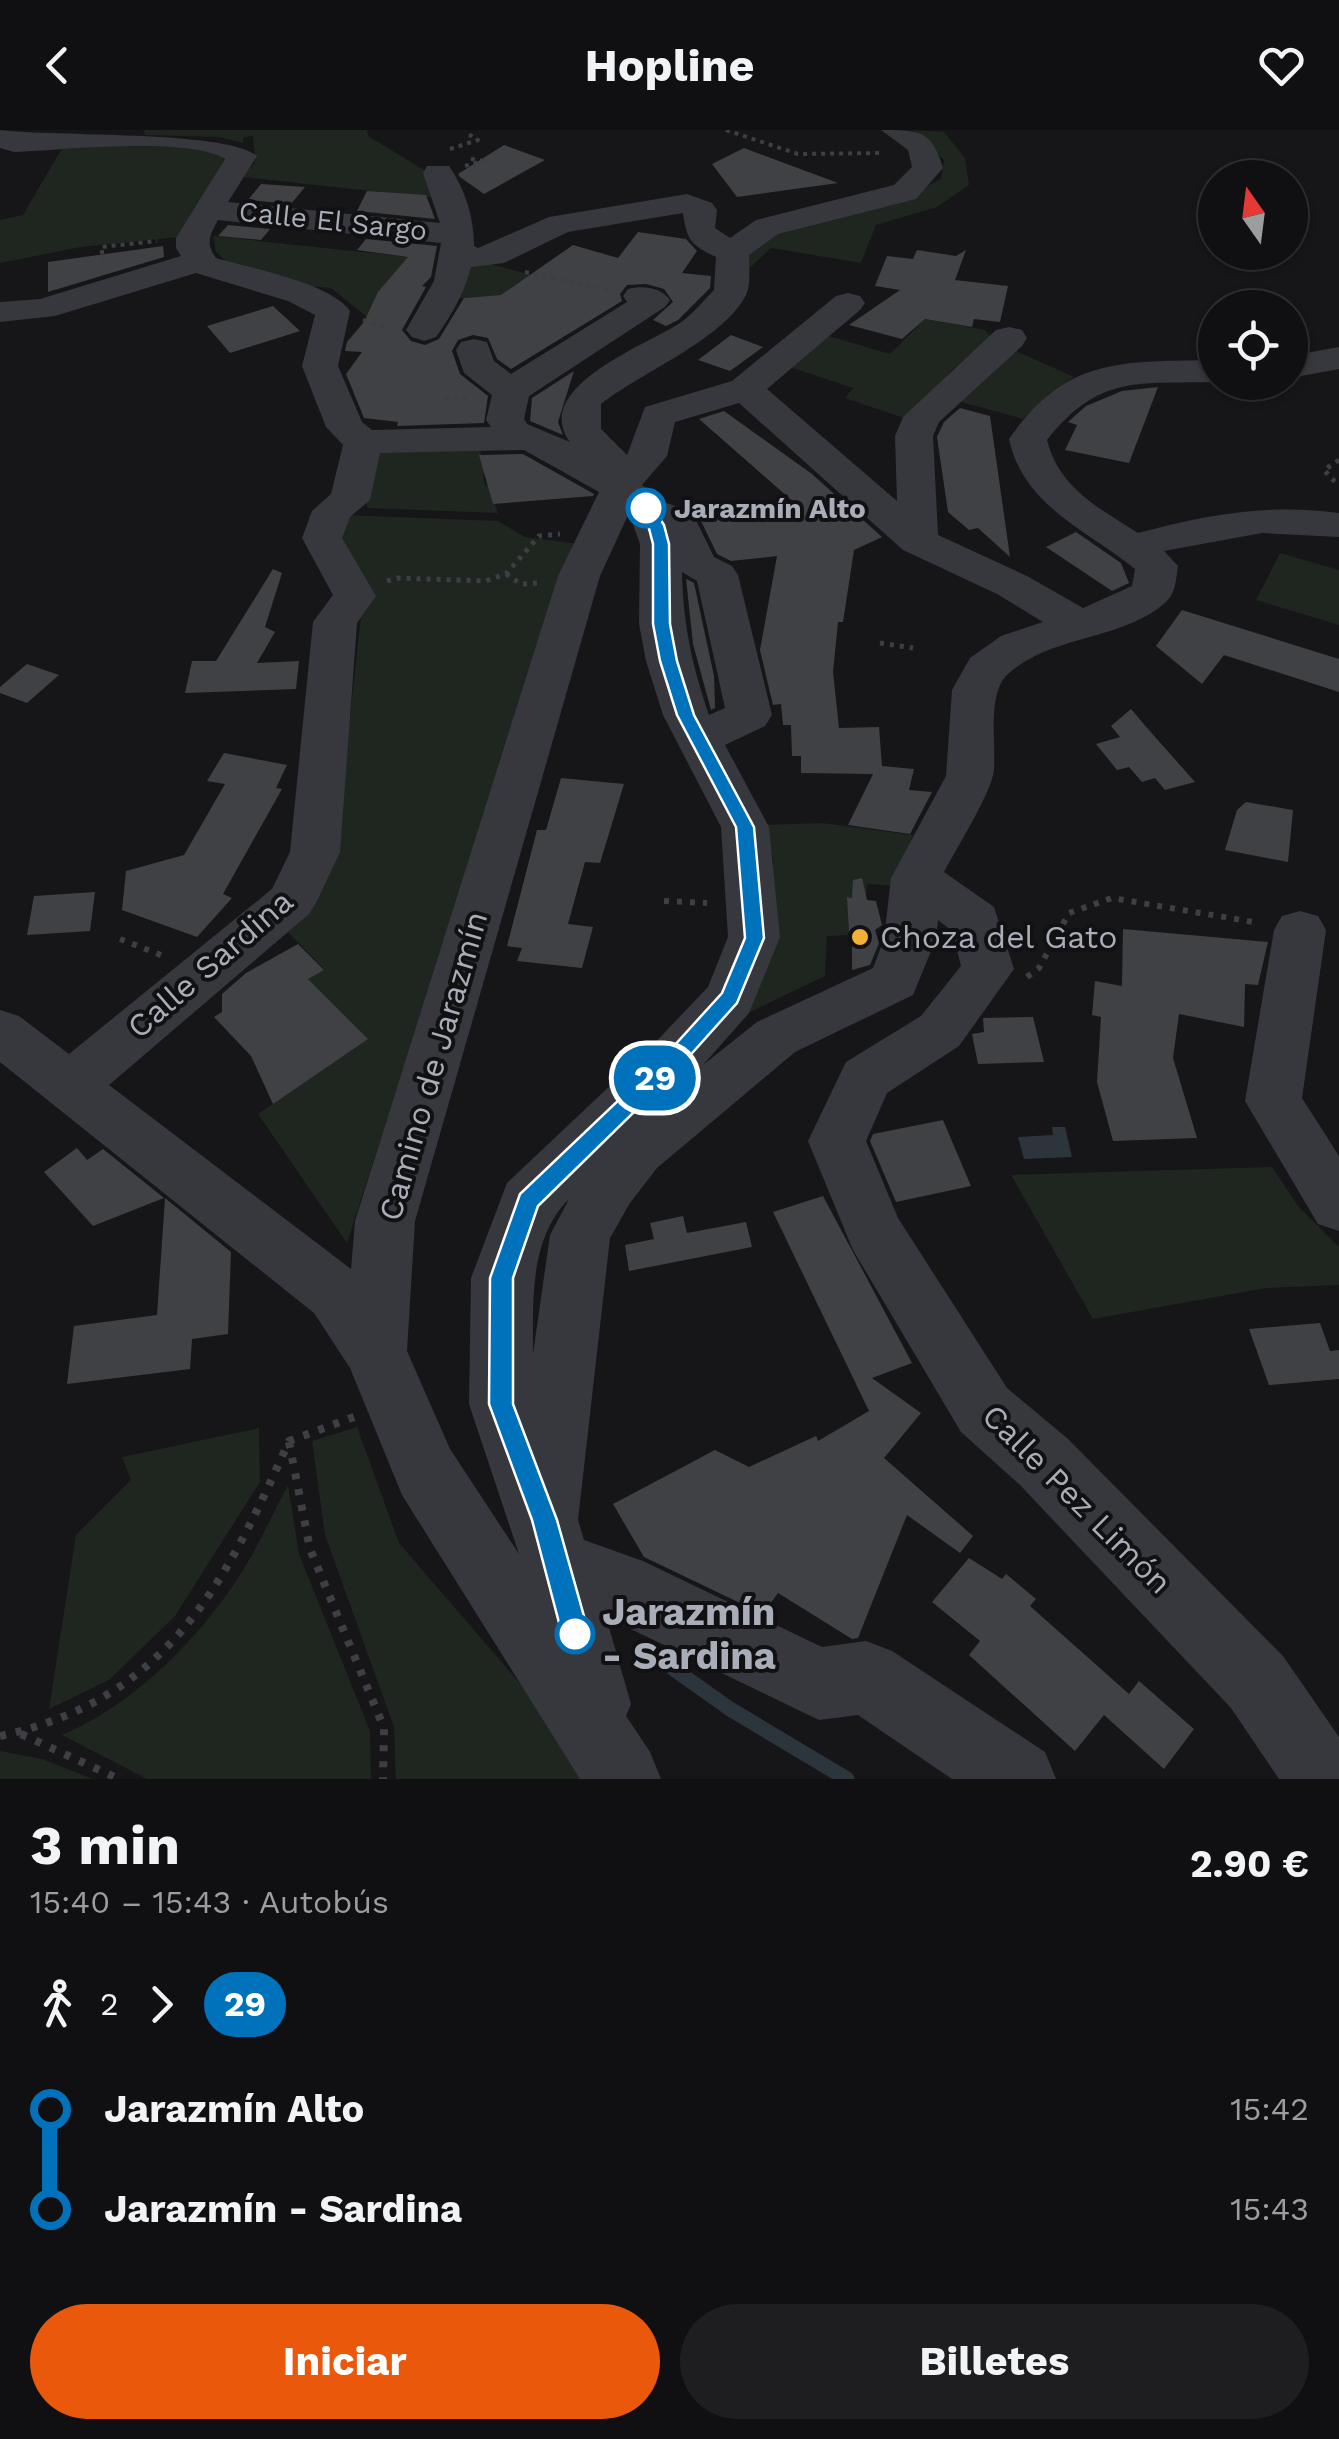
<!DOCTYPE html>
<html lang="es">
<head>
<meta charset="utf-8">
<style>
  body { margin:0; font-family:"Work Sans",sans-serif; background:#1e1e20; color:#f1f3f6; height:100vh; display:flex; flex-direction:column; font-size:38px; white-space:nowrap }
  * { box-sizing:border-box; margin:0 }
  p { font-size:32px; color:#9c9d9f }
  .icon { flex:none; width:55px; height:55px; fill:none; stroke:currentColor; stroke-width:2; stroke-linecap:round; stroke-linejoin:round }
  .map { position:relative; height:1649px; overflow:hidden }
  .details { display:flex; flex-direction:column; background:#101012; flex:1 }
  .details>* { flex:none }
  .badge { padding:0 20px; border-radius:32px; font-size:35px; line-height:65px }
  .needle { width:65px; rotate:346deg }
  .controls { position:absolute; left:1198px; top:30px; display:grid; gap:20px }
  .controls a { display:grid; place-items:center; width:110px; height:110px; border-radius:50%; background:#101012; box-shadow:0 2px 8px #0004,0 0 0 2px #303032; font-size:50px }
  .map>.badge { position:absolute; translate:-50% -50%; box-shadow:0 0 0 5px #fff }
  .legs { display:flex; align-items:center; gap:15px; height:110px; padding:0 30px; font-size:32px }
  .legs p { margin-inline-start:auto }
  .headline { display:flex; align-items:center; justify-content:space-between; height:170px; padding:0 30px }
  h1 { font-size:55px; font-weight:700; line-height:75px }
  .action { display:flex; gap:20px; margin-top:auto; padding:20px 30px }
  .action a { flex:1; height:115px; border-radius:60px; background:#ea580c; color:#fff; font-size:40px; font-weight:700; line-height:115px; text-align:center }
  .action a+a { background:#1e1e20; color:#f1f3f6 }
  ul { padding:0 30px; list-style:none }
  li { display:flex; align-items:center; gap:35px; height:100px; font-size:38px }
  li i { display:grid; place-items:center; width:15px; height:100%; margin:0 12px; background:currentColor }
  li i::after { content:''; width:25px; height:25px; margin:-12px; border:8px solid; border-radius:50%; background:#101012 }
  li p { margin-inline-start:auto }
  li:first-child i { background:linear-gradient(#0000 50%,currentColor 0) }
  li:last-child i { background:linear-gradient(currentColor 50%,#0000 0) }
  header { display:flex; justify-content:space-between; align-items:center; height:130px; padding:0 30px; background:#101012; font-size:45px; font-weight:700 }
  .map>svg:first-child { display:block }
  .green { fill:#1e261f }
  .water { fill:#2c353c }
  .lines { fill:none; stroke-linecap:round; stroke-linejoin:round }
  .stream { stroke:#2c353c; stroke-width:15 }
  .building { fill:#404145 }
  .path-far3 { stroke:#3d3f44; stroke-width:4; stroke-dasharray:4 5; stroke-linecap:butt }
  .path-far2 { stroke:#3d3f44; stroke-width:5; stroke-dasharray:4 6; stroke-linecap:butt }
  .path-far1 { stroke:#3d3f44; stroke-width:6; stroke-dasharray:5 8; stroke-linecap:butt }
  .path { stroke:#3d3f44; stroke-width:8; stroke-dasharray:6 10; stroke-linecap:butt }
  .minor { fill:#37383d; fill-rule:evenodd }
  .line-1 { fill:#0072bc; stroke:#fff; stroke-width:2.5 }
  .stop-1-dot { fill:#fff; stroke:#0072bc; stroke-width:5 }
  .poi-dot { fill:#f2b134; stroke:#111113; stroke-width:4 }
  .labels { text-anchor:middle; dominant-baseline:central; stroke-width:8; stroke-linejoin:round; paint-order:stroke }
  .far-street-label { font-size:28px; fill:#a8adb8; stroke:#111113 }
  .far-stop-label { font-size:28px; font-weight:bold; fill:#a8adb8; stroke:#111113; text-anchor:start }
  .poi-label { font-size:32px; fill:#a8adb8; stroke:#111113; text-anchor:start }
  .street-label { font-size:32px; fill:#a8adb8; stroke:#111113 }
  .near-stop-label { font-size:38px; font-weight:bold; fill:#a8adb8; stroke:#111113; text-anchor:start }
</style>
</head>
<body>
<header><svg class="icon" aria-label="back" viewBox="0 0 24 24"><path d="M15 5l-7 7 7 7"/></svg>Hopline<svg class="icon" aria-label="heart" viewBox="0 0 24 24"><path d="M12 20l-8-8c-3-5 5-10 8-4 3-6 11-1 8 4z"/></svg></header>
<div class="map">
<svg width="1339" height="1649" viewBox="0 0 1339 1649">
  <rect width="100%" height="100%" fill="#161618"/>
  <g class="green">
    <polygon points="144,0 367,0 368,6 431,44 445,69 242,47 255,32 253,6 243,7 243,13 220,7 145,5"/>
    <path d="M 912,0 L 944,2 L 965,28 L 969,55 L 937,77 L 876,95 L 861,133 L 771,118 L 740,147 C 747,89 848,88 891,73 C 908,68 925,57 941,49 L 944,30 Z"/>
    <polygon points="65,13 216,17 224,31 179,107 81,117 0,133 0,90 23,85"/>
    <polygon points="213,106 409,127 367,187 331,158 309,156 226,131 216,122"/>
    <polygon points="484,132 546,149 535,163 448,169 462,133"/>
    <polygon points="925,189 985,200 992,208 952,240 907,289 845,268 853,258 790,237 829,206 890,224"/>
    <polygon points="1014,220 1074,247 1047,265 1023,289 958,271"/>
    <polygon points="478,315 488,343 483,344 485,355 488,355 498,383 368,378 361,357 368,316"/>
    <polygon points="344,385 498,391 525,407 580,414 564,441 347,1113 258,984 367,909 308,849 324,839 282,796 339,683 363,470 340,428"/>
    <polygon points="1280,423 1339,440 1339,495 1256,470"/>
    <polygon points="822,693 913,705 895,756 867,754 866,770 848,767 849,805 827,806 825,846 725,894 773,805 773,728 764,695"/>
    <polygon points="1272,1037 1298,1076 1339,1117 1339,1155 1266,1158 1093,1189 1011,1045"/>
    <polygon points="357,1297 399,1413 537,1573 581,1649 396,1649 394,1597 325,1405 312,1311"/>
    <polygon points="259,1298 260,1352 175,1486 109,1550 49,1579 76,1405 131,1350 122,1327"/>
    <path d="M 288,1355 L 299,1424 L 370,1601 L 371,1649 L 147,1649 L 62,1605 C 133,1575 198,1510 240,1445 C 258,1417 272,1385 288,1355 Z"/>
    <polygon points="0,1621 42,1629 93,1649 0,1649"/>
  </g>
  <polygon class="water" points="1052,997 1065,997 1072,1027 1024,1029 1018,1007 1053,1005"/>
  <g class="lines">
    <polyline class="stream" points="651,1523 730,1579 847,1649"/>
  </g>
  <g class="building">
    <polygon points="504,15 545,30 484,64 460,47 458,44"/>
    <polygon points="744,18 838,53 737,67 712,34"/>
    <polygon points="261,54 305,57 291,74 248,70"/>
    <polygon points="367,61 426,65 435,89 357,81"/>
    <polygon points="228,95 270,99 261,110 218,106"/>
    <polygon points="638,102 686,109 697,121 682,143 711,146 710,158 678,190 666,196 653,190 673,172 664,159 646,154 627,155 620,164 622,171 511,239 497,229 488,208 473,205 458,210 452,221 460,244 488,266 484,293 397,296 398,292 364,288 346,244 362,222 345,221 347,212 364,192 378,162 408,127 357,120 366,109 437,116 431,147 422,156 426,157 402,200 411,211 425,215 439,209 464,168 501,165 573,115 618,128"/>
    <polygon points="163,116 164,127 48,162 48,132"/>
    <polygon points="917,120 956,126 966,120 955,150 1008,156 1000,192 974,189 972,197 925,189 902,209 849,195 900,160 875,156 887,126 913,129"/>
    <polygon points="273,176 300,201 230,223 207,196"/>
    <polygon points="731,205 763,217 730,241 698,230"/>
    <polygon points="574,241 558,292 563,305 530,291 532,268"/>
    <polygon points="1158,257 1129,333 1065,320 1077,295 1068,292 1086,276 1122,261"/>
    <polygon points="960,278 990,286 1010,427 978,398 969,400 948,382 937,307 944,292"/>
    <polygon points="724,281 812,344 882,407 854,420 843,492 838,492 833,542 839,598 879,597 882,636 914,639 909,660 932,662 910,704 848,695 873,644 801,643 801,626 792,626 791,595 783,595 781,574 773,575 760,520 777,426 731,431 717,424 699,387 797,375 699,289"/>
    <polygon points="523,324 594,364 593,366 493,374 479,325"/>
    <polygon points="1076,402 1121,433 1129,453 1112,461 1046,417"/>
    <polygon points="273,439 282,443 265,497 275,502 257,533 299,531 296,559 185,563 192,531 216,531"/>
    <polygon points="686,449 694,453 714,546 715,578 711,580 693,514"/>
    <polygon points="1182,480 1339,529 1339,562 1224,525 1202,554 1156,516"/>
    <polygon points="27,534 59,545 27,573 0,563 0,557"/>
    <polygon points="1131,579 1148,599 1195,652 1165,660 1155,648 1142,652 1129,637 1117,640 1096,614 1120,607 1111,596"/>
    <polygon points="224,623 287,635 276,658 282,659 223,764 232,768 197,807 122,780 126,741 184,725 225,654 207,651"/>
    <polygon points="561,648 624,654 600,733 585,732 568,794 593,797 582,838 517,831 522,818 507,816 537,700 546,700"/>
    <polygon points="1246,672 1293,680 1288,732 1225,720 1237,680"/>
    <polygon points="862,748 867,770 876,771 882,795 875,800 879,813 870,835 852,840 852,801 849,802 847,767 852,768 853,750"/>
    <polygon points="95,762 90,801 27,805 34,766"/>
    <polygon points="1123,799 1268,812 1258,855 1245,854 1244,897 1179,884 1173,928 1197,1008 1113,1011 1097,952 1101,887 1092,885 1095,851 1122,856"/>
    <polygon points="298,814 324,840 308,849 368,909 273,974 251,926 214,887 222,882 222,864 246,843"/>
    <polygon points="1033,887 1044,932 978,934 972,904 984,902 983,888"/>
    <polygon points="943,990 971,1056 896,1072 870,1011 873,1004"/>
    <polygon points="77,1018 87,1030 103,1019 164,1068 93,1096 44,1042"/>
    <polygon points="823,1066 912,1233 872,1248 921,1283 884,1328 973,1406 960,1423 907,1385 858,1508 852,1509 778,1463 763,1484 644,1427 613,1374 715,1320 749,1337 816,1306 818,1311 869,1281 773,1082"/>
    <polygon points="165,1068 231,1122 228,1204 192,1209 190,1239 67,1254 74,1196 157,1185"/>
    <polygon points="683,1086 687,1103 746,1092 752,1117 629,1141 625,1115 654,1109 650,1093"/>
    <polygon points="1320,1193 1330,1221 1339,1220 1339,1249 1269,1255 1249,1199"/>
    <polygon points="969,1428 1002,1449 1006,1444 1036,1469 1030,1476 1129,1564 1139,1551 1194,1599 1164,1639 1104,1585 1075,1621 969,1525 980,1511 932,1472"/>
  </g>
  <g class="lines">
    <g class="path-far3">
      <polyline points="726,0 798,24 881,23"/>
      <polyline points="450,19 478,10 465,2"/>
      <polyline points="465,36 483,31 466,28"/>
      <polyline points="104,133 101,117 157,111"/>
      <polyline points="525,142 611,160"/>
      <polyline points="363,190 389,198"/>
      <polyline points="445,268 468,269"/>
    </g>
    <g class="path-far2">
      <polyline points="1339,330 1324,340 1339,356"/>
      <polyline points="506,444 521,454 538,453"/>
      <polyline points="387,451 397,448 485,451 506,444 539,406 560,404"/>
      <polyline points="880,513 913,518"/>
    </g>
    <g class="path-far1">
      <polyline points="664,771 707,773"/>
      <polyline points="120,809 161,825"/>
      <polyline points="1027,847 1039,838 1069,783 1112,768 1259,793"/>
    </g>
    <g class="path">
      <polyline points="289,1312 310,1419 384,1598 383,1649"/>
      <polyline points="21,1604 119,1649"/>
      <path d="M 0,1606 C 167,1570 225,1455 289,1311 L 354,1287"/>
    </g>
    <g class="minor">
      <path d="M 0,0 C 55,7 226,0 257,26 L 228,72 L 440,93 L 423,43 L 427,36 L 449,36 C 466,61 474,88 474,116 L 478,118 L 549,87 L 687,64 L 712,73 L 717,80 L 715,98 L 730,108 L 756,90 L 894,55 L 912,37 L 908,20 L 881,0 C 919,0 932,0 943,38 L 916,69 L 778,104 L 749,125 C 749,137 751,155 746,165 C 724,209 640,243 601,274 L 601,299 L 627,325 L 645,277 L 732,251 L 836,166 L 848,163 L 860,166 L 865,173 L 860,180 L 767,259 L 897,371 L 895,306 L 903,287 L 996,200 L 1009,197 L 1022,200 L 1027,208 L 1022,216 L 939,292 L 933,306 L 938,405 L 1027,446 L 1083,478 L 1132,456 L 1135,439 C 1086,399 1024,377 1009,309 C 1066,226 1123,232 1215,230 L 1215,252 C 1138,254 1099,244 1047,310 C 1059,358 1099,378 1138,403 C 1205,385 1270,373 1339,383 L 1339,407 L 1262,403 L 1164,421 L 1178,436 C 1176,448 1176,463 1166,472 C 1123,511 1052,504 1008,544 C 987,562 996,614 994,640 C 992,662 956,719 944,742 L 994,777 L 1014,839 L 959,916 L 887,963 L 866,1011 L 898,1088 L 1007,1258 L 1068,1309 L 1283,1526 L 1339,1607 L 1339,1649 L 1279,1649 L 1231,1578 L 1020,1355 L 961,1302 L 853,1120 L 808,1011 L 846,932 L 921,886 L 961,836 L 952,801 L 938,790 L 936,809 L 913,865 L 795,922 L 657,1038 L 630,1073 L 610,1108 L 578,1390 L 584,1410 L 643,1431 L 822,1517 L 866,1511 L 892,1521 L 1045,1622 L 1056,1649 L 952,1649 L 858,1585 L 819,1590 L 606,1487 L 631,1574 L 626,1586 L 650,1622 L 661,1649 L 580,1649 L 402,1365 L 350,1238 L 314,1183 L 0,932 L 0,880 L 19,886 L 69,924 L 272,759 L 290,722 L 313,492 L 333,465 L 302,408 L 312,381 L 331,364 L 343,315 L 326,297 L 302,236 L 315,185 L 288,171 L 196,143 L 55,186 L 0,192 L 0,172 L 40,169 L 181,126 L 176,118 L 176,108 L 225,29 C 188,6 62,20 14,22 L 0,18 ZM 683,83 C 687,109 689,114 716,127 L 714,160 C 703,171 693,184 680,193 C 646,215 530,258 570,312 L 527,294 L 524,289 L 529,266 L 665,177 L 670,170 C 661,157 643,155 628,159 L 623,166 L 627,172 L 511,244 L 494,231 L 487,212 L 474,209 L 461,212 L 456,220 L 464,243 L 492,265 L 486,290 L 491,297 L 372,300 L 362,292 L 338,236 L 350,181 C 331,153 249,138 216,128 C 205,113 210,105 218,90 L 441,113 L 434,151 L 406,200 L 412,207 L 424,211 L 436,207 C 451,186 465,162 471,137 L 504,133 L 568,102 ZM 739,273 L 903,420 L 997,464 L 1043,492 L 1001,506 L 970,528 L 952,560 L 946,646 L 891,748 L 884,809 L 873,838 L 757,892 L 703,935 L 749,883 L 780,807 L 769,697 L 725,615 L 765,596 L 772,585 L 738,445 L 732,436 L 714,427 L 692,382 L 661,371 L 642,355 L 667,326 L 675,292 ZM 524,320 L 599,362 L 558,446 L 355,1091 L 351,1139 L 109,955 L 309,784 L 317,771 L 340,722 L 357,493 L 376,466 L 342,408 L 350,387 L 370,370 L 380,323 ZM 629,383 L 640,414 L 639,494 L 646,531 L 663,585 L 721,697 L 728,807 L 708,857 L 650,918 L 507,1053 L 471,1148 L 469,1274 L 519,1424 L 450,1319 L 407,1221 L 415,1091 L 600,446 ZM 682,442 L 697,451 L 725,578 L 709,585 C 692,536 683,494 682,442 ZM 569,1069 L 550,1105 L 533,1224 C 533,1171 529,1109 569,1069 Z"/>
      <polygon points="1339,217 1339,239 1290,248 1290,226"/>
      <polygon points="1300,781 1318,786 1326,800 1302,968 1339,1026 1339,1101 1318,1094 1245,971 1274,800 1282,786"/>
    </g>
  </g>
  <polygon class="line-1" points="640,375 651,375 664,395 669,414 670,494 677,531 694,585 754,697 764,808 737,873 677,940 538,1076 513,1148 513,1274 557,1390 589,1504 585,1514 575,1518 566,1514 562,1504 532,1390 489,1274 490,1148 520,1064 663,928 722,863 745,808 736,697 677,585 660,531 653,494 653,414 648,395 638,378"/>
  <g class="stop-1-dot">
    <circle cx="646" cy="378" r="18"/>
    <circle cx="575" cy="1504" r="18"/>
  </g>
  <circle class="poi-dot" cx="860" cy="807" r="10"/>
  <g class="labels">
    <g class="far-street-label">
      <text transform="translate(333 91) rotate(6)">Calle El Sargo</text>
    </g>
    <g class="far-stop-label">
      <text x="674" y="378">Jarazmín Alto</text>
    </g>
    <g class="poi-label">
      <text x="880" y="807">Choza del Gato</text>
    </g>
    <g class="street-label">
      <text transform="translate(210 834) rotate(-41)">Calle Sardina</text>
      <text transform="translate(433 936) rotate(-74)">Camino de Jarazmín</text>
      <text transform="translate(1077 1369) rotate(45)">Calle Pez Limón</text>
    </g>
    <g class="near-stop-label">
      <text x="602" y="1482">Jarazmín<tspan x="602" dy="44">- Sardina</tspan></text>
    </g>
  </g>
</svg>
<div class="controls">
<a><svg class="needle" viewBox="-14 -14 28 28"><path d="M0-13l5 13h-10z" fill="#e53935"/><path d="M0 13l5-13h-10z" fill="#9c9d9f"/></svg></a>
<a><svg class="icon" aria-label="locate" viewBox="0 0 24 24"><circle cx="12" cy="12" r="6"/><path d="M12 2v4M12 18v4M2 12h4M18 12h4"/></svg></a>
</div>
<b class="badge" style="left:655px;top:948px;background:#0072bc;color:#fff">29</b>
</div>
<section class="details">
<div class="headline"><div><h1>3 min</h1><p>15:40 – 15:43 · Autobús</p></div><b>2.90 €</b></div>
<div class="legs"><svg class="icon" aria-label="walk" viewBox="0 0 24 24"><circle cx="13" cy="4" r="2"/><path d="M13 8l-2 6 4 7M11 14l-3 7M7 12l3-4h3l4 4"/></svg>2<svg class="icon" aria-label="forward" viewBox="0 0 24 24"><path d="M9 5l7 7-7 7"/></svg><b class="badge" style="background:#0072bc;color:#fff">29</b></div>
<ul>
<li><i style="color:#0072bc"></i><b>Jarazmín Alto</b><p>15:42</p></li>
<li><i style="color:#0072bc"></i><b>Jarazmín - Sardina</b><p>15:43</p></li>
</ul>
<div class="action"><a>Iniciar</a><a>Billetes</a></div>
</section>
</body>
</html>
